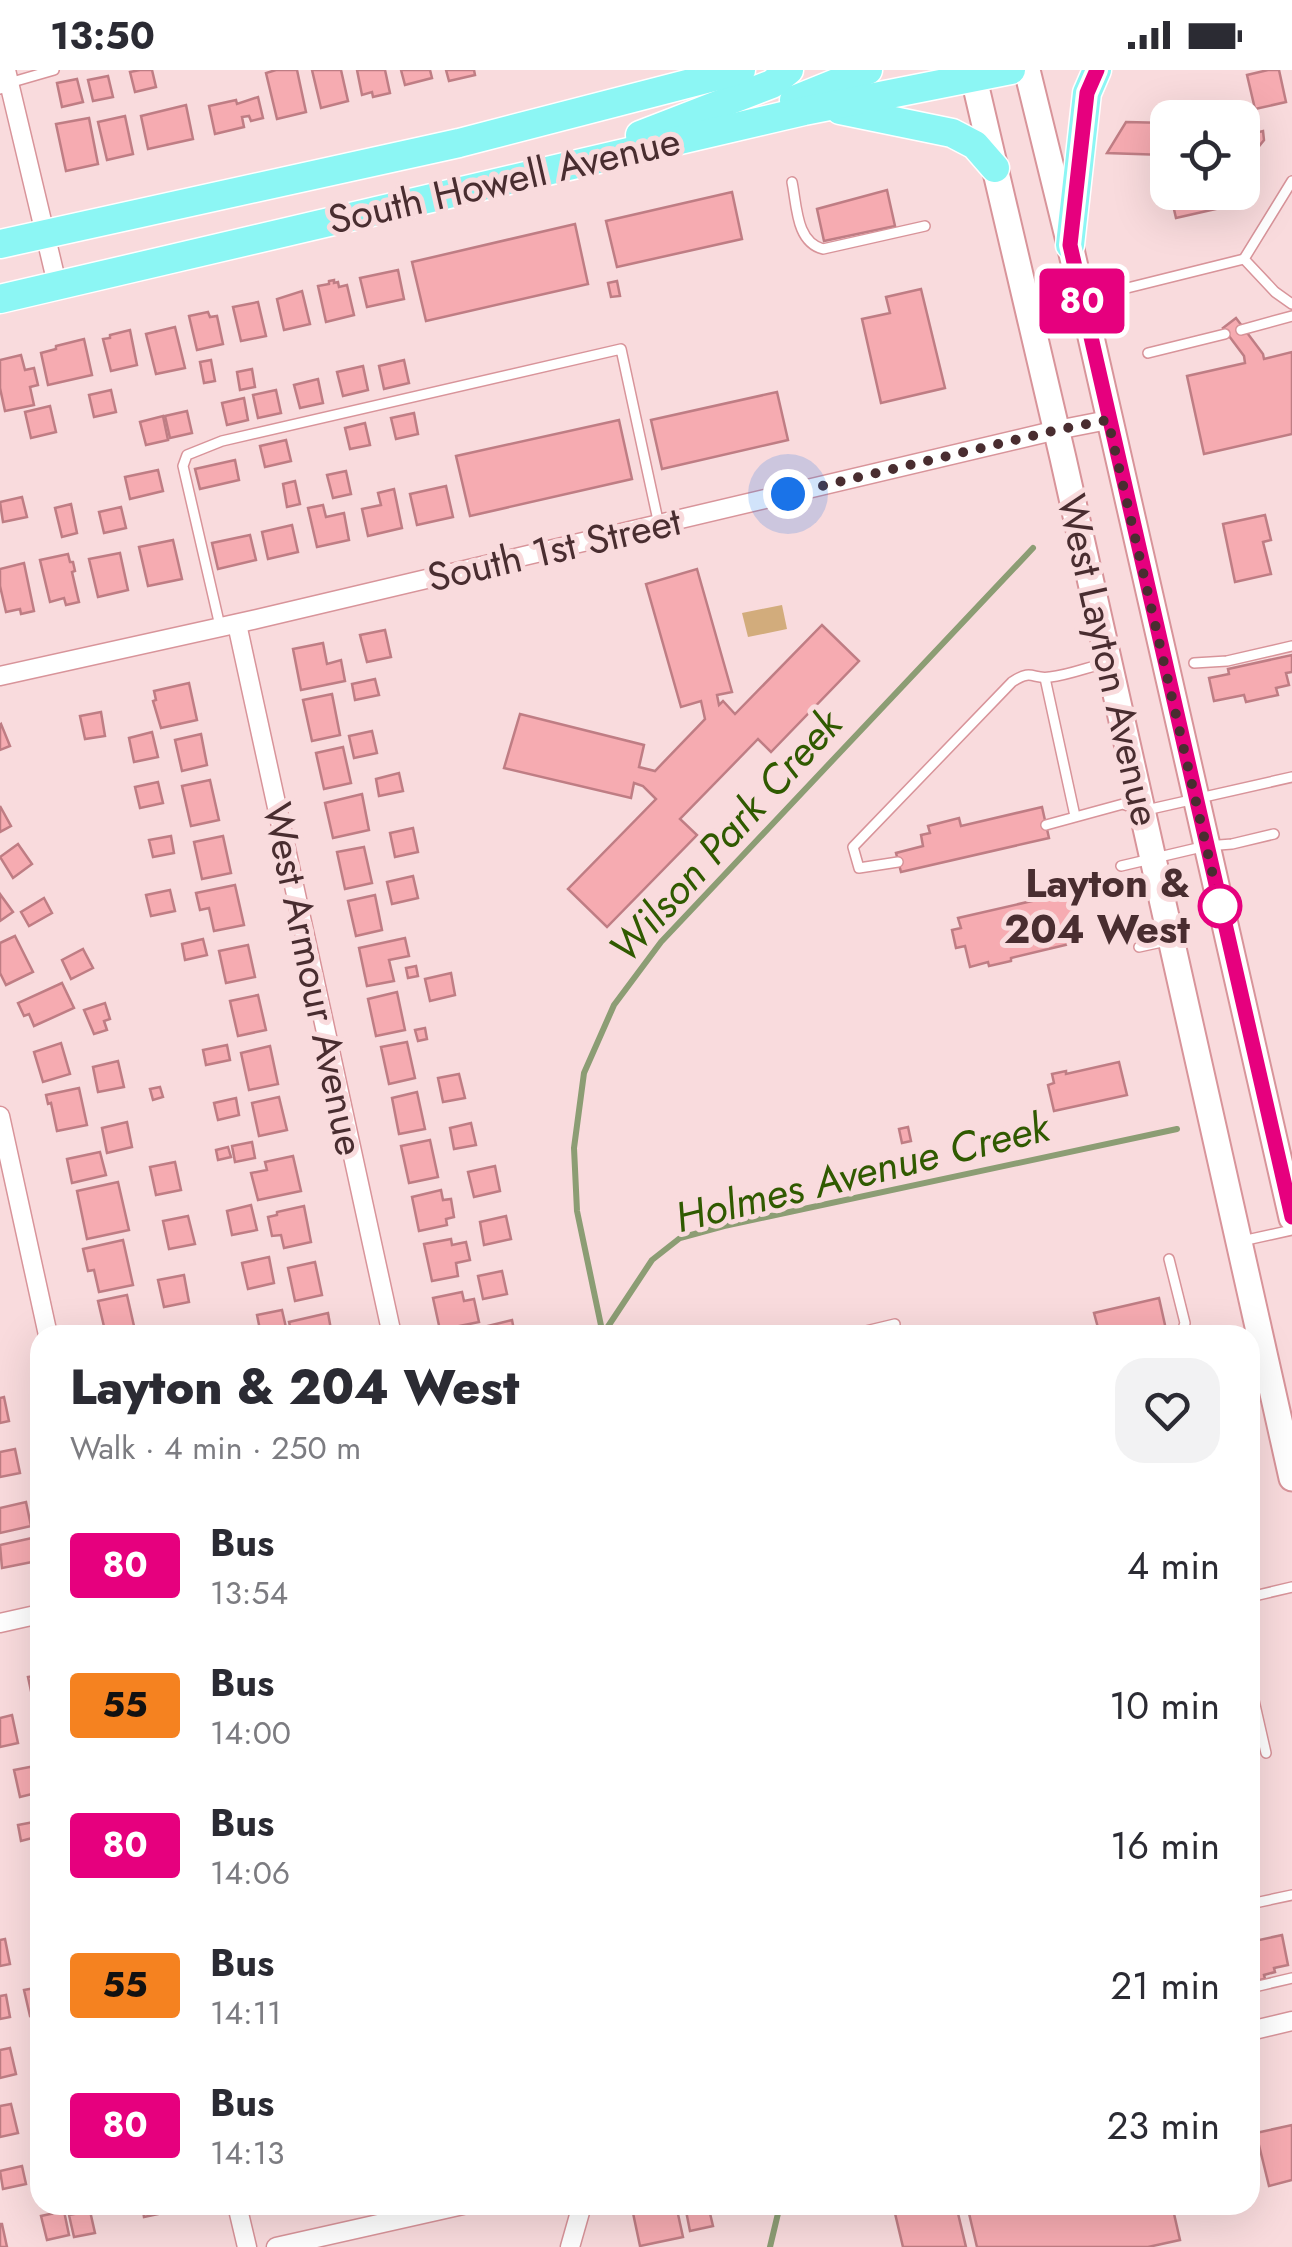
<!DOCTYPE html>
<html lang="en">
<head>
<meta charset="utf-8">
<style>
  body { margin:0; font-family:Jost,sans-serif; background:#f2f2f3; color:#2b2b33; height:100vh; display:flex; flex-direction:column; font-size:38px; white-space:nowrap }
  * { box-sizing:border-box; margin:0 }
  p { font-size:32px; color:#7c7c81 }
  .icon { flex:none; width:55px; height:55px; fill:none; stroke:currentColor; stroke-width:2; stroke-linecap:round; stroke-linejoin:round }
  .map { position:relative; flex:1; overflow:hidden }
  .side { position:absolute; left:30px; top:1255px; width:1230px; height:890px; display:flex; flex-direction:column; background:#fff; border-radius:30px; box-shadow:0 10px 40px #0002 }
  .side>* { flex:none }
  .badge { padding:0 20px; border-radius:8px; font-size:35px; line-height:65px }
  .tools { position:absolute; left:1150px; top:30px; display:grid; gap:20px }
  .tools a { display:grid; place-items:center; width:110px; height:110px; border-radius:20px; background:#fff; box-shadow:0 10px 40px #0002; font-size:50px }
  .you { position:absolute; width:50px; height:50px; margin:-25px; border:8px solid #fff; border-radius:50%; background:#1a73e8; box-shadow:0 0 0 15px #1a73e833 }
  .map>.badge { position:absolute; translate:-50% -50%; box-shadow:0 0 0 5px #fff }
  .round { display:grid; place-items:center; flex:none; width:105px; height:105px; border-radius:30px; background:#f2f2f3 }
  .headline { display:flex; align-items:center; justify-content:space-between; height:170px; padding:0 40px }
  h1 { font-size:48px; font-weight:800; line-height:75px }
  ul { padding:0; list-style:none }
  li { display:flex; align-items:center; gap:30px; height:140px; padding:0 40px }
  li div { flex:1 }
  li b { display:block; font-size:38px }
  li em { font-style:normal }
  li .badge { min-width:110px; font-weight:700; text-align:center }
  .status { display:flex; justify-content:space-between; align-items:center; height:70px; padding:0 50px; background:#fff; direction:ltr }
  .status svg { height:28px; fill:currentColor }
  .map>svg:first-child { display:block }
  .green { fill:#d2ac7c }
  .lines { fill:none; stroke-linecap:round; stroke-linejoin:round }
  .stream { stroke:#8c9d74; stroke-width:6 }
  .building { fill:#f6abb1; stroke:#bf7d84; stroke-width:2.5 }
  .service-casing { stroke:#d8949a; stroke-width:12 }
  .minor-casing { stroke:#d8949a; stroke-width:21 }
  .secondary-casing { stroke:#d8949a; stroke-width:29 }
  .primary-casing { stroke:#fff; stroke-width:31 }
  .service { stroke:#fff; stroke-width:9 }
  .minor { stroke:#fff; stroke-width:18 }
  .secondary { stroke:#fff; stroke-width:25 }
  .primary { stroke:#8cf6f4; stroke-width:28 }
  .line-casing { stroke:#fff; stroke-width:22 }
  .line { stroke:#e6007e; stroke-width:15 }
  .walk { stroke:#492d30; stroke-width:10; stroke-dasharray:0 18 }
  .stop-dot { fill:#fff; stroke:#e6007e; stroke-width:5 }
  .labels { text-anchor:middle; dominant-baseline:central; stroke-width:10; stroke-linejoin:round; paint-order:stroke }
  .street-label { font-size:40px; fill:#492d30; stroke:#f9dbdd }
  .stop-label { font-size:40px; font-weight:bold; fill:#492d30; stroke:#f9dbdd; text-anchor:end }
  .water-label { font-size:42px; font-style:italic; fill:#305a00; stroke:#f9dbdd }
</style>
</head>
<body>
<div class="status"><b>13:50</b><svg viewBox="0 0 49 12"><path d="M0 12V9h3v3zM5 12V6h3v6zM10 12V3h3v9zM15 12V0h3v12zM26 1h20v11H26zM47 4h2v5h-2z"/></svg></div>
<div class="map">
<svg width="1292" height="2177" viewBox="0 0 1292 2177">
  <rect width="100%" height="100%" fill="#f9dbdd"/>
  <polygon class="green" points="782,535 787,559 748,567 742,543"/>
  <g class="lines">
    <g class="stream">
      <polyline points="603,1264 652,1190 680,1168 724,1156 1177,1059"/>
      <polyline points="603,1265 577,1141 574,1078 584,1003 614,935 661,872 1033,478"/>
      <polyline points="770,2177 780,2135"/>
    </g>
  </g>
  <g class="building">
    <polygon points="140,0 152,0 156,17 135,22 130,2"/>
    <polygon points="276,0 297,0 306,42 277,49 266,3"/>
    <polygon points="312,0 341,0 348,31 321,38"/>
    <polygon points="357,0 385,0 390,23 373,27 372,22 362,25"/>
    <polygon points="401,0 430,0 432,8 405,15"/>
    <polygon points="446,0 474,0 475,5 449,11"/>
    <polygon points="1268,0 1279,0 1286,32 1255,39 1247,5"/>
    <polygon points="108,6 113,27 93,31 88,10"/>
    <polygon points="77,9 83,32 62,37 57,13"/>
    <polygon points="258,27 263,48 251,51 249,46 242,47 244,57 215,64 209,36 236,30 237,34"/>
    <polygon points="186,35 193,69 148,79 141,46"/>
    <polygon points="125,46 133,84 107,90 98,52"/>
    <polygon points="89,48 98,94 66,101 56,54"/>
    <polygon points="1126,52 1168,53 1168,81 1165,85 1107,83"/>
    <polygon points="1263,61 1264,70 1248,90 1243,66"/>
    <polygon points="1168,94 1168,117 1157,110"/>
    <polygon points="887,120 895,156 824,171 817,139"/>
    <polygon points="732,122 742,169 617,197 606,151"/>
    <polygon points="1170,122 1217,122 1220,138 1176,148"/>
    <polygon points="575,154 588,214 426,251 412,192"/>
    <polygon points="398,200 404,229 367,237 360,208"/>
    <polygon points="334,210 334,213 338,212 339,217 347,215 354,245 326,252 318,216 329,214 329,211"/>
    <polygon points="617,211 620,226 611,227 608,213"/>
    <polygon points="921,219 945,318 881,333 862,249 890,243 886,227"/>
    <polygon points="302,221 310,254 284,260 277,229"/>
    <polygon points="258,232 266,266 241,271 233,237"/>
    <polygon points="208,242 210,247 217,246 223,274 197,280 189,246"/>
    <polygon points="1236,248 1263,284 1264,289 1292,282 1292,364 1204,384 1187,306 1245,293 1244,286 1223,258"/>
    <polygon points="175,257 185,298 156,304 146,264"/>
    <polygon points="130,260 137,295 111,301 103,269 110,268 110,265"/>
    <polygon points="84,269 92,305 48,315 41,283 56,279 56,276"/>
    <polygon points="21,285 25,300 34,298 38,315 30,317 34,335 5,341 0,318 0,290"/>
    <polygon points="211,290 215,311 204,313 200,292"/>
    <polygon points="404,290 409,313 384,319 379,296"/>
    <polygon points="363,296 368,320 343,326 337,302"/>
    <polygon points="252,299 255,317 240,320 237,302"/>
    <polygon points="318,309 323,333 300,338 294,315"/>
    <polygon points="111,320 116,342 94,347 89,325"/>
    <polygon points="276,320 281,343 258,348 253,325"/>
    <polygon points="777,322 788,370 662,399 651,350"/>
    <polygon points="244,328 248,350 227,355 222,333"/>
    <polygon points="50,336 56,362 31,368 25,342"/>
    <polygon points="187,341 192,363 170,368 165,346"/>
    <polygon points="414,343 418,364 396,369 391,348"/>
    <polygon points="163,346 168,370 146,375 140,352"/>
    <polygon points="619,350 632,409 470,446 456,386"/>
    <polygon points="365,353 370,375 350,379 345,358"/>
    <polygon points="286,370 291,391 265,397 260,376"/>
    <polygon points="235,390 239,410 200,419 195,399"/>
    <polygon points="158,400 163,421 130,429 125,407"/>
    <polygon points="346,401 351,424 333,428 327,405"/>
    <polygon points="295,411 300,434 287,437 283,414"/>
    <polygon points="446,416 453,447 417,455 410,424"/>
    <polygon points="394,419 402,458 368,466 362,439 381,435 378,423"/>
    <polygon points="22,427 27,447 3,452 0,432"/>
    <polygon points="71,434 77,463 62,467 55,438"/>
    <polygon points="323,435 326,447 344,443 349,470 317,477 308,438"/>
    <polygon points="121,437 126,458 104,463 99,442"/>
    <polygon points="1265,445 1271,470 1263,472 1271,504 1235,512 1223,454"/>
    <polygon points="292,455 298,482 268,489 262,462"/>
    <polygon points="250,465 256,490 218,499 212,473"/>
    <polygon points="173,470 182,509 148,516 139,477"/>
    <polygon points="120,483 128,520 98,527 89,489"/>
    <polygon points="68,484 70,492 73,492 75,501 72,502 79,532 66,535 64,528 50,532 40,490"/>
    <polygon points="24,493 34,541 21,544 20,539 6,542 0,516 0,499"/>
    <polygon points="697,499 732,622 717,625 719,635 723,631 735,644 822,555 859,591 771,682 758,669 680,749 697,765 607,857 568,819 656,729 643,716 634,713 631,728 504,698 520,644 644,675 639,697 655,701 705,649 701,631 681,637 646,514"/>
    <polygon points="385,560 391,587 367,592 360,565"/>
    <polygon points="323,573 327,594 341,590 345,611 301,620 293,579"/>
    <polygon points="1292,585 1292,602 1286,603 1289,615 1276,618 1278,625 1246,632 1244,625 1214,631 1209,608 1229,604 1228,599"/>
    <polygon points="375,609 379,625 355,630 352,614"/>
    <polygon points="189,613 197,650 161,658 153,631 156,630 154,621"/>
    <polygon points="332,624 340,665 312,671 303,630"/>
    <polygon points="101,642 105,666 85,669 80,646"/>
    <polygon points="1,654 10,676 0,680 0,655"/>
    <polygon points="372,661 377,683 354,688 349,666"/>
    <polygon points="152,662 158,687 134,692 129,668"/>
    <polygon points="201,664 207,695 182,701 175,670"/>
    <polygon points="343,677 351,713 324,719 316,683"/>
    <polygon points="399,703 403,721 379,726 376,709"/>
    <polygon points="210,710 219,750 191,756 182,716"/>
    <polygon points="158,712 163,733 140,738 135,717"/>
    <polygon points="362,724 369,760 333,768 325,733"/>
    <polygon points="0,736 11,756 0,762"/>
    <polygon points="1042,737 1049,768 901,802 896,783 923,776 921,765 930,763 928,756 959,748 961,756"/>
    <polygon points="413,758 418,782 395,787 390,763"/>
    <polygon points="171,766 174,783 153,787 149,770"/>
    <polygon points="223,766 231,803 202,809 194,772"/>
    <polygon points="18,774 32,794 13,808 0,787"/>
    <polygon points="364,777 372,813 345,819 337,782"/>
    <polygon points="413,806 418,828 392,834 387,812"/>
    <polygon points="235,815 244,855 214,861 209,838 200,840 196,823"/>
    <polygon points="170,820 175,841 151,846 146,825"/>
    <polygon points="1071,822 1082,871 1011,888 1011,891 989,896 988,892 970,897 965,876 956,878 952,860 961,858 958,848"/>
    <polygon points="0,824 13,842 0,851"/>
    <polygon points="375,825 382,860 356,866 348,831"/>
    <polygon points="44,828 52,843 29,856 21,842"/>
    <polygon points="15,866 33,902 6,915 0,903 0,873"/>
    <polygon points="405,868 409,886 389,890 394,911 367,916 359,878"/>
    <polygon points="203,869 207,885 185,890 182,874"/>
    <polygon points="248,875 255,907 226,913 219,881"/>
    <polygon points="83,879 93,898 71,909 62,890"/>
    <polygon points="416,896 418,906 408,908 406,898"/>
    <polygon points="451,903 455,925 430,931 425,909"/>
    <polygon points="62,913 74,938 34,956 29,944 24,946 18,933"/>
    <polygon points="397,922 405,960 376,966 368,929"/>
    <polygon points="258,925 266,960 238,966 230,931"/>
    <polygon points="105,933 110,949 104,951 107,960 94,964 84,940"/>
    <polygon points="425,958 427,969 418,971 415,960"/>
    <polygon points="407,972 415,1008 389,1014 381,977"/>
    <polygon points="61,973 70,1004 43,1012 34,982"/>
    <polygon points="227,975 230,990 206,995 203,980"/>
    <polygon points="270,976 278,1014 249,1020 241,983"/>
    <polygon points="118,991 124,1017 98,1022 93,997"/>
    <polygon points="1119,992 1127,1025 1054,1041 1048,1015 1054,1013 1052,1004 1066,1001 1066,1004"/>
    <polygon points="459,1004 465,1028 443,1032 438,1008"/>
    <polygon points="160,1017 163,1027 153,1030 150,1019"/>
    <polygon points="79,1018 87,1055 57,1061 51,1033 48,1034 46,1025"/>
    <polygon points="417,1022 425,1059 399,1064 392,1028"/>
    <polygon points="279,1027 287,1060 259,1066 252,1033"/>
    <polygon points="236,1028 239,1045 218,1050 214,1033"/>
    <polygon points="127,1052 132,1077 107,1083 102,1058"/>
    <polygon points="471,1053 476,1075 454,1079 450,1058"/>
    <polygon points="908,1057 911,1071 902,1073 899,1059"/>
    <polygon points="430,1070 438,1107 409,1113 401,1076"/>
    <polygon points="252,1072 255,1088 235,1092 232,1076"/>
    <polygon points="228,1077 231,1087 218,1090 216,1080"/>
    <polygon points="100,1082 106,1105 72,1113 67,1089"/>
    <polygon points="293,1086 301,1121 258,1130 251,1103 267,1100 265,1092"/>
    <polygon points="175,1092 181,1120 156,1125 150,1097"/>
    <polygon points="495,1096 500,1121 474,1127 468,1102"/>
    <polygon points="118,1112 129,1160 87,1169 77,1121"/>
    <polygon points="441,1120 443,1130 451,1129 454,1147 446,1149 447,1155 419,1161 412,1127"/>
    <polygon points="251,1135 257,1160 232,1165 227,1141"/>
    <polygon points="304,1136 311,1172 284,1178 281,1165 272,1166 268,1147 277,1145 277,1142"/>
    <polygon points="188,1146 195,1174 169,1179 163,1151"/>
    <polygon points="506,1146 511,1169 484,1175 480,1152"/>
    <polygon points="451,1169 452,1175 466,1172 470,1190 456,1193 458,1206 432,1211 424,1174"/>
    <polygon points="123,1170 133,1215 99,1222 94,1200 88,1201 83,1179"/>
    <polygon points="269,1187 274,1213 248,1219 242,1193"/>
    <polygon points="315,1192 322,1225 295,1231 288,1198"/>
    <polygon points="502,1201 507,1224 483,1229 478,1206"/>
    <polygon points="184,1205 189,1232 164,1237 158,1210"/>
    <polygon points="462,1222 464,1231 474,1229 479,1252 440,1260 433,1228"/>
    <polygon points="127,1225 136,1265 106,1265 98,1231"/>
    <polygon points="1159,1228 1167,1264 1100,1265 1094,1243"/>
    <polygon points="282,1240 287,1262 261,1265 257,1245"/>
    <polygon points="328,1243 332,1265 292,1265 289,1252"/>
    <polygon points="512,1250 515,1265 490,1265 488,1256"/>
    <polygon points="4,1327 9,1351 0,1353 0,1328"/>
    <polygon points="15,1379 20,1403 0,1407 0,1382"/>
    <polygon points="26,1432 31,1456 0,1463 0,1438"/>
    <polygon points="32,1468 37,1491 2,1498 0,1475"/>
    <polygon points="40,1605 40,1634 34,1635 28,1607"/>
    <polygon points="12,1645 18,1673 0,1677 0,1648"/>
    <polygon points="35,1696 40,1722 20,1727 14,1700"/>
    <polygon points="39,1751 40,1766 21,1771 18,1755"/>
    <polygon points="1282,1865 1288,1895 1274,1898 1275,1902 1264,1905 1265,1909 1255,1911 1254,1907 1250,1908 1250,1872"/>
    <polygon points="5,1869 10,1894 0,1896 0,1870"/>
    <polygon points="40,1917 40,1943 30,1946 24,1920"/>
    <polygon points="6,1925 10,1947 0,1949 0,1926"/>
    <polygon points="10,1978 16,2004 0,2008 0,1980"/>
    <polygon points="11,2034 18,2063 0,2067 0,2036"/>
    <polygon points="1292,2055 1292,2110 1269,2116 1256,2063"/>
    <polygon points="22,2096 26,2114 3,2119 0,2101"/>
    <polygon points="142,2135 176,2135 177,2140 144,2147"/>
    <polygon points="670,2135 676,2135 683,2167 640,2176 633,2143"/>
    <polygon points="708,2135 713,2156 690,2161 685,2136"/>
    <polygon points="893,2135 956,2135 966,2177 903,2177"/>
    <polygon points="967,2135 1172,2135 1180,2170 1148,2177 977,2177"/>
    <polygon points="64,2141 69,2165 47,2170 41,2146"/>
    <polygon points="90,2141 95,2163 74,2167 69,2145"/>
    <polygon points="0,2154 2,2154 7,2177 0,2177"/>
  </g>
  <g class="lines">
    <g class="service-casing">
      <g id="service">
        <polyline points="0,19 9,13 54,0"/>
        <polyline points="1292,111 1244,189 1275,222 1292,234"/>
        <path d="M 792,112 C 797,136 796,172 823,179 L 925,156"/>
        <polyline points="1087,228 1244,189"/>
        <polyline points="1241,260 1292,246"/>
        <polyline points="1148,283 1225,264"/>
        <polyline points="220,556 183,396 187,385 222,371 621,279 659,455"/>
        <polyline points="1194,593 1227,591 1292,576"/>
        <polyline points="1045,608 1075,746"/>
        <polyline points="1046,755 1123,734 1142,741 1292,707"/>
        <path d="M 898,792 L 859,798 L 853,777 L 1012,612 C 1033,598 1032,610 1050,607 C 1069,605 1088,597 1106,593"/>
        <polyline points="1121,796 1206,776 1232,774 1274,764"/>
        <polyline points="1139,877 1171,870"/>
        <polyline points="1242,1171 1292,1160"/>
        <polyline points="1169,1189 1185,1253 1181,1265"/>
        <polyline points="849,1265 895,1254"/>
        <polyline points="1250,1527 1292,1517"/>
        <polyline points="1250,1613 1266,1683"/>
        <polyline points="1250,1834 1292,1825"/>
        <polyline points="1250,1918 1292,1908"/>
      </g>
    </g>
    <g class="minor-casing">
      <g id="minor">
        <polyline points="6,0 57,214"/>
        <polyline points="237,554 392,1265"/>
        <polyline points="0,606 257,549 1057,360 1108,350"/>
        <polyline points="0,1046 48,1265"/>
        <polyline points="0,1553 40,1544"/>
        <polyline points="1250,1961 1292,1951"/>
        <polyline points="237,2135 247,2177"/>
        <polyline points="276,2177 463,2135"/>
        <polyline points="570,2177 582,2135"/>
      </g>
    </g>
    <g class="secondary-casing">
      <g id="secondary">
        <polyline points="972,0 1063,388 1292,1408"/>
        <polyline points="1027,0 1070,175 1292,1148"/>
      </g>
    </g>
    <g class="primary-casing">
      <g id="primary">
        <polyline points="794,30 868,0"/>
        <polyline points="840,40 952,63 975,75 995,98"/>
        <polyline points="640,65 772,14 789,0"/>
        <polyline points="0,174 459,73 741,0"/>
        <polyline points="1070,175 1087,23 1097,0"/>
        <polyline points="0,229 804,41 1011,0"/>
      </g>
    </g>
    <use href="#service" class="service"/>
    <use href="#minor" class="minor"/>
    <use href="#secondary" class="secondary"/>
    <use href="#primary" class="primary"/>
  </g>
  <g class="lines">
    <g class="line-casing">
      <polyline id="line" points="1097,0 1087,23 1070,175 1292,1147"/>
    </g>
    <use href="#line" class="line"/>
    <polyline class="walk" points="788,424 1057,360 1108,350 1220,836"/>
  </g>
  <circle class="stop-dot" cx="1220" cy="836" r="20"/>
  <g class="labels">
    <g class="street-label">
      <text transform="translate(504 110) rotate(-13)">South Howell Avenue</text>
      <text transform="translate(554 479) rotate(-13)">South 1st Street</text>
      <text transform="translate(1109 590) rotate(77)">West Layton Avenue</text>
      <text transform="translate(314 909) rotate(78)">West Armour Avenue</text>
    </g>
    <g class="stop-label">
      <text x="1190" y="813">Layton &amp;<tspan x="1190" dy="46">204 West</tspan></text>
    </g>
    <g class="water-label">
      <text transform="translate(725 766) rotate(-48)">Wilson Park Creek</text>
      <text transform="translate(862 1102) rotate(-14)">Holmes Avenue Creek</text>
    </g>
  </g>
</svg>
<div class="tools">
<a><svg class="icon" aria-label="locate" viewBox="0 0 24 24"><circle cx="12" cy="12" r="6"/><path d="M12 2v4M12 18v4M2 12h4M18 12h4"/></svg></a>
</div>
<div class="you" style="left:788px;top:424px"></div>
<b class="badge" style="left:1082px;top:231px;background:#e6007e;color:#fff">80</b>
<section class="side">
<div class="headline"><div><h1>Layton &amp; 204 West</h1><p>Walk · 4 min · 250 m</p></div><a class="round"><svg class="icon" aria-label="heart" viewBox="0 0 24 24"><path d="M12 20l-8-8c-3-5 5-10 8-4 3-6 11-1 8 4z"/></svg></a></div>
<ul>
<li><span class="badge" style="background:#e6007e;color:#fff">80</span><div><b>Bus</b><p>13:54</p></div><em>4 min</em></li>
<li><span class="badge" style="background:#f58220;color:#111">55</span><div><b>Bus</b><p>14:00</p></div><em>10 min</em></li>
<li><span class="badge" style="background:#e6007e;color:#fff">80</span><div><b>Bus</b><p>14:06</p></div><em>16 min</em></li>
<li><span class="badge" style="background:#f58220;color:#111">55</span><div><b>Bus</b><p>14:11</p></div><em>21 min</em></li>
<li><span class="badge" style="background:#e6007e;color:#fff">80</span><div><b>Bus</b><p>14:13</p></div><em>23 min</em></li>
</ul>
</section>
</div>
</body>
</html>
